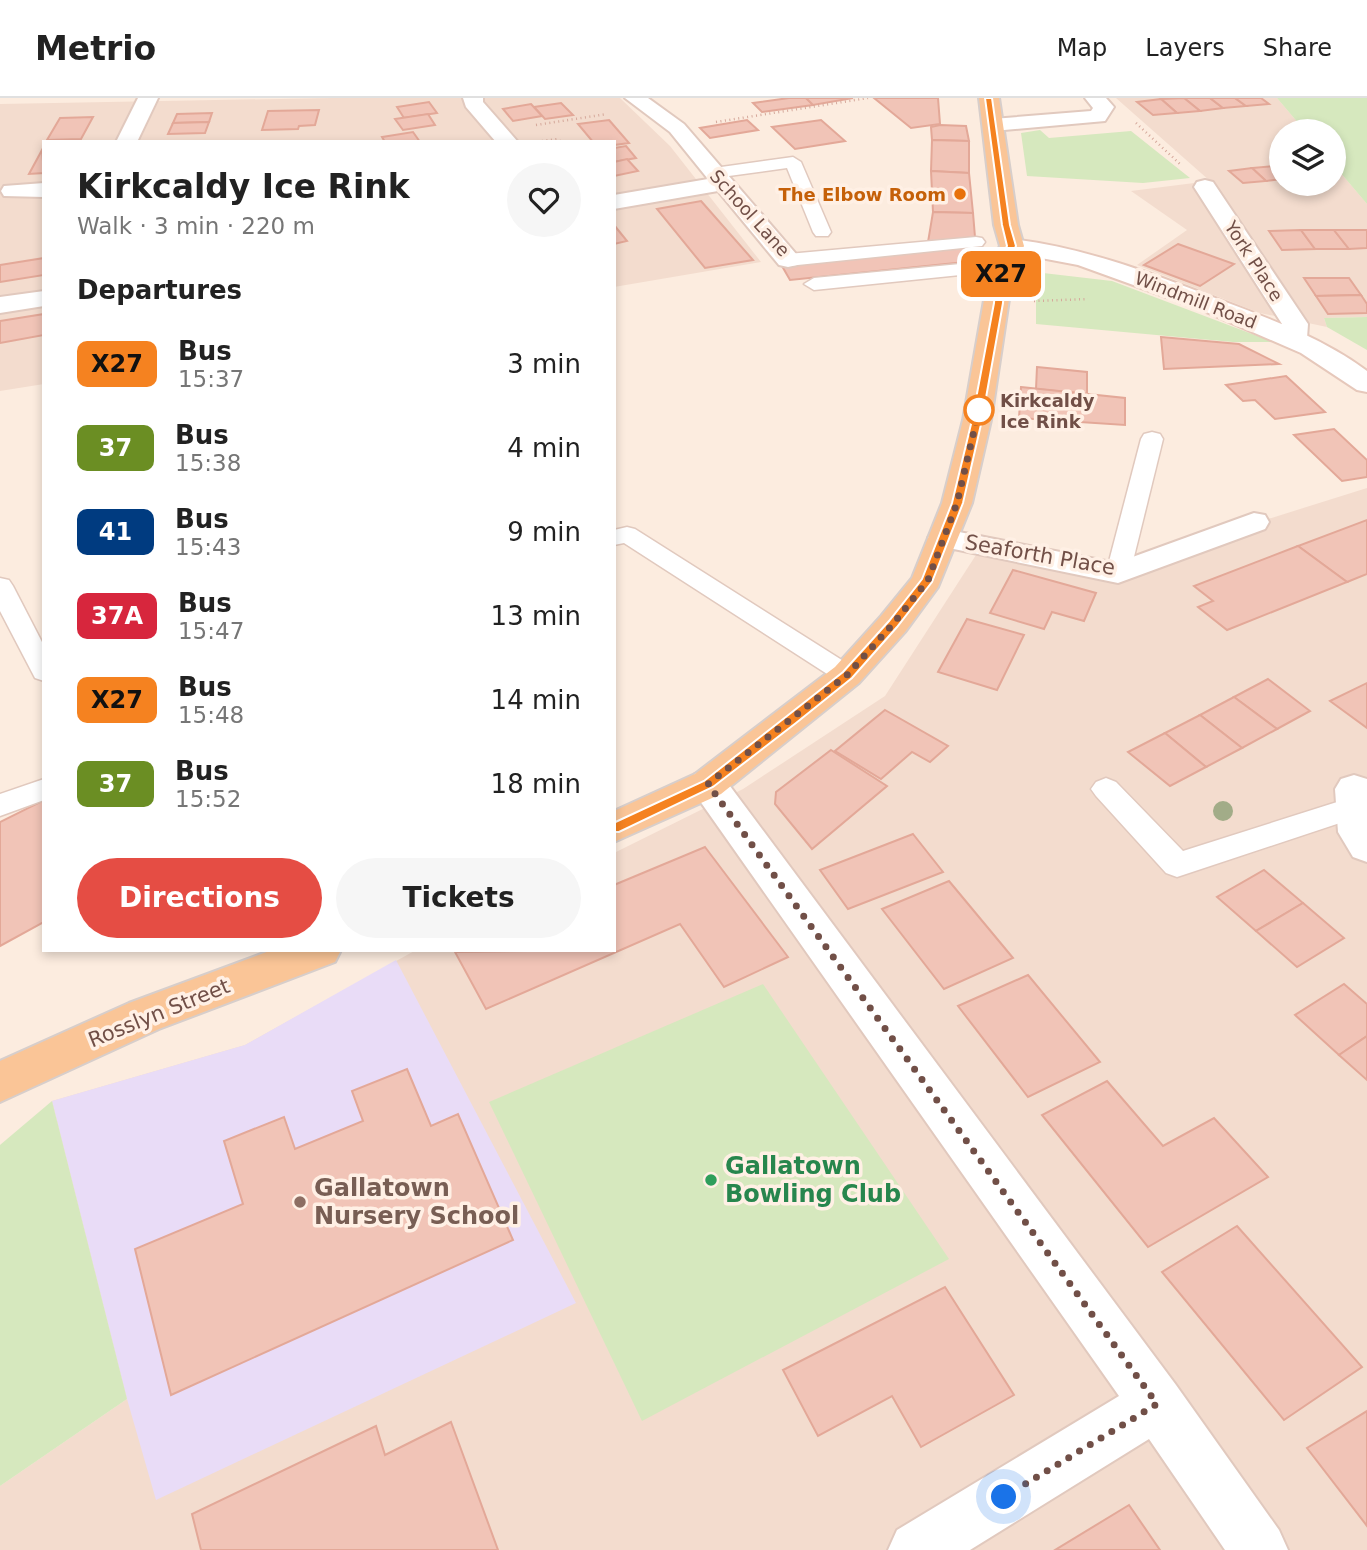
<!DOCTYPE html>
<html lang="en">
<head>
<meta charset="utf-8">
<style>
  body { margin:0; font-family:"DejaVu Sans",sans-serif; background:#f6f6f6; color:#222; height:100vh; display:flex; flex-direction:column; font-size:26px; white-space:nowrap }
  * { box-sizing:border-box; margin:0 }
  p { font-size:23px; color:#767676 }
  .icon { flex:none; width:38px; height:38px; fill:none; stroke:currentColor; stroke-width:2; stroke-linecap:round; stroke-linejoin:round }
  .map { position:relative; flex:1; overflow:hidden }
  .details { position:absolute; left:42px; top:42px; width:574px; height:812px; display:flex; flex-direction:column; background:#fff; border-radius:0px; box-shadow:0 4px 10px #0003 }
  .details>* { flex:none }
  .badge { padding:0 14px; border-radius:10px; font-size:24px; line-height:46px }
  .tools { position:absolute; left:1269px; top:21px; display:grid; gap:14px }
  .tools a { display:grid; place-items:center; width:77px; height:77px; border-radius:50%; background:#fff; box-shadow:0 4px 10px #0003; font-size:35px }
  .you { position:absolute; width:35px; height:35px; margin:-18px; border:5px solid #fff; border-radius:50%; background:#1a73e8; box-shadow:0 0 0 10px #1a73e833 }
  .map>.badge { position:absolute; translate:-50% -50%; box-shadow:0 0 0 4px #fff }
  h2 { padding:0 35px; font-size:26px; line-height:63px }
  .round { display:grid; place-items:center; flex:none; width:74px; height:74px; border-radius:37px; background:#f6f6f6 }
  .overview { display:flex; align-items:center; justify-content:space-between; height:119px; padding:0 35px }
  h1 { font-size:33px; font-weight:700; line-height:52px }
  .cta { display:flex; gap:14px; margin-top:auto; padding:14px 35px }
  .cta a { flex:1; height:80px; border-radius:42px; background:#e54d44; color:#fff; font-size:28px; font-weight:700; line-height:80px; text-align:center }
  .cta a+a { background:#f6f6f6; color:#222 }
  ul { padding:0; list-style:none }
  li { display:flex; align-items:center; gap:21px; height:84px; padding:0 35px }
  li div { flex:1 }
  li b { display:block; font-size:26px }
  li em { font-style:normal }
  li .badge { min-width:77px; font-weight:700; text-align:center }
  header { display:flex; align-items:center; gap:42px; box-sizing:border-box; height:98px; padding:0 35px; background:#fff; border-bottom:2px solid #e0e0e0 }
  header strong { font-size:33px }
  nav { display:flex; gap:38px; margin-inline-start:auto; font-size:24px }
  .map>svg:first-child { display:block }
  .residential { fill:#f3dcce }
  .education { fill:#e9dcf7 }
  .green { fill:#d6e8be }
  .building { fill:#f1c4b7; stroke:#e3a898; stroke-width:2 }
  .lines { fill:none; stroke-linecap:round; stroke-linejoin:round }
  .service-casing { stroke:#e1c9be; stroke-width:3 }
  .minor-casing { stroke:#e1c9be; stroke-width:4 }
  .secondary-casing { stroke:#e6c8bb; stroke-width:4 }
  .primary-casing { stroke:#d7cecb; stroke-width:4 }
  .path { stroke:#d5a89b; stroke-width:2.5; stroke-dasharray:1 3.5; stroke-linecap:butt }
  .service { fill:#fff; fill-rule:evenodd }
  .minor { fill:#fff; fill-rule:evenodd }
  .secondary { fill:#fff; fill-rule:evenodd }
  .primary { fill:#fac597; fill-rule:evenodd }
  .tree { fill:#a2ac88 }
  .line { fill:#f58220; stroke:#fff; stroke-width:2 }
  .walk { stroke:#714f47; stroke-width:7; stroke-dasharray:0 12.6 }
  .food-dot { fill:#e8710a; stroke:#fff0e5; stroke-width:2.5 }
  .stop-dot { fill:#fff; stroke:#f58220; stroke-width:3.5 }
  .leisure-dot { fill:#2e9e5b; stroke:#fff0e5; stroke-width:2.5 }
  .education-dot { fill:#8d6e63; stroke:#fff0e5; stroke-width:2.5 }
  .labels { text-anchor:middle; dominant-baseline:central; stroke-width:7; stroke-linejoin:round; paint-order:stroke }
  .far-food-label { font-size:18px; font-weight:bold; fill:#c56008; stroke:#fff0e5; text-anchor:end }
  .far-street-label { font-size:18px; fill:#714f47; stroke:#fff0e5 }
  .far-stop-label { font-size:18px; font-weight:bold; fill:#714f47; stroke:#fff0e5; text-anchor:start }
  .street-label { font-size:21px; fill:#714f47; stroke:#fff0e5 }
  .near-leisure-label { font-size:24px; font-weight:bold; fill:#27864d; stroke:#fff0e5; text-anchor:start }
  .near-education-label { font-size:24px; font-weight:bold; fill:#785e54; stroke:#fff0e5; text-anchor:start }
</style>
</head>
<body>
<header>
<strong>Metrio</strong>
<nav><a>Map</a><a>Layers</a><a>Share</a></nav>
</header>
<div class="map">
<svg width="1367" height="1452" viewBox="0 0 1367 1452">
  <rect width="100%" height="100%" fill="#fcecdf"/>
  <g class="residential">
    <polygon points="332,0 620,0 670,48 761,164 614,189 614,44 44,44 44,286 0,293 0,6"/>
    <polygon points="1116,0 1277,0 1305,33 1281,33 1281,86 1334,86 1334,67 1367,106 1367,219 1324,220 1327,229 1260,215 1137,167 1187,132 1131,93 1210,83"/>
    <polygon points="1367,390 1367,1452 0,1452 0,1388 127,1301 52,1003 245,947 416,852 614,852 614,755 743,691 885,598 985,443 1128,465"/>
  </g>
  <polygon class="education" points="396,862 576,1205 156,1402 127,1301 52,1003 245,947"/>
  <g class="green">
    <polygon points="1277,0 1367,0 1367,106 1334,67 1334,33 1305,33"/>
    <polygon points="1040,32 1049,40 1131,33 1190,80 1143,85 1027,78 1021,35"/>
    <polygon points="1043,175 1112,183 1273,244 1233,244 1036,226 1036,197"/>
    <polygon points="1367,219 1367,252 1327,229 1324,220"/>
    <polygon points="763,886 949,1161 642,1323 489,1004"/>
    <polygon points="52,1003 127,1301 0,1388 0,1047"/>
  </g>
  <g class="building">
    <polygon points="789,0 806,0 813,7 762,14 753,5"/>
    <polygon points="806,0 853,0 813,7"/>
    <polygon points="874,0 938,0 940,26 911,30"/>
    <polygon points="1184,0 1210,0 1223,10 1200,13"/>
    <polygon points="1184,0 1200,13 1177,15 1161,1"/>
    <polygon points="1210,0 1235,0 1246,8 1223,10"/>
    <polygon points="1235,0 1261,0 1269,6 1246,8"/>
    <polygon points="1161,1 1177,15 1153,17 1137,4"/>
    <polygon points="429,4 437,15 404,20 397,9"/>
    <polygon points="561,5 573,17 545,21 534,9"/>
    <polygon points="531,6 542,18 513,23 503,11"/>
    <polygon points="319,12 315,27 299,28 298,31 262,32 268,13"/>
    <polygon points="212,15 209,24 173,25 177,16"/>
    <polygon points="428,16 435,27 403,32 395,21"/>
    <polygon points="93,19 81,41 47,42 60,20"/>
    <polygon points="609,22 629,45 614,47 614,44 593,44 578,26"/>
    <polygon points="747,22 758,32 710,40 700,30"/>
    <polygon points="821,22 845,43 795,51 772,29"/>
    <polygon points="209,24 205,35 168,36 173,25"/>
    <polygon points="940,27 966,28 969,43 932,42 931,29"/>
    <polygon points="413,34 420,44 385,44 382,39"/>
    <polygon points="932,42 969,43 969,75 931,73"/>
    <polygon points="626,48 636,60 614,64 614,50"/>
    <polygon points="42,52 44,75 29,76"/>
    <polygon points="627,61 638,73 614,78 614,64"/>
    <polygon points="1275,68 1281,74 1281,81 1266,83 1252,70"/>
    <polygon points="1252,70 1266,83 1243,85 1229,73"/>
    <polygon points="931,73 969,75 973,115 933,114"/>
    <polygon points="701,103 753,162 705,170 657,111"/>
    <polygon points="933,114 973,115 975,139 928,144"/>
    <polygon points="614,127 627,143 614,146"/>
    <polygon points="1301,132 1315,151 1282,152 1269,133"/>
    <polygon points="1301,132 1334,132 1349,151 1315,151"/>
    <polygon points="1334,132 1367,132 1367,150 1349,151"/>
    <polygon points="1178,146 1234,166 1200,188 1144,167"/>
    <polygon points="973,148 975,163 790,182 782,168"/>
    <polygon points="44,160 44,177 0,184 0,167"/>
    <polygon points="1304,180 1349,180 1361,197 1316,198"/>
    <polygon points="1361,197 1367,206 1367,215 1328,216 1316,198"/>
    <polygon points="44,216 44,237 0,245 0,223"/>
    <polygon points="1161,239 1239,246 1279,266 1164,271"/>
    <polygon points="1037,269 1087,274 1087,296 1036,291"/>
    <polygon points="1286,278 1325,314 1275,321 1255,302 1243,303 1226,287"/>
    <polygon points="1021,289 1125,300 1125,327 1019,320"/>
    <polygon points="1334,331 1367,362 1367,379 1342,383 1294,337"/>
    <polygon points="1367,422 1367,476 1347,484 1298,448"/>
    <polygon points="1298,448 1347,484 1227,532 1198,509 1213,503 1194,488"/>
    <polygon points="1013,472 1096,495 1084,523 1052,514 1044,531 990,515"/>
    <polygon points="967,521 1024,537 997,592 938,574"/>
    <polygon points="1268,581 1310,613 1277,631 1234,599"/>
    <polygon points="1367,585 1367,630 1330,603"/>
    <polygon points="1234,599 1277,631 1242,650 1200,617"/>
    <polygon points="885,612 948,648 930,664 912,654 881,681 835,653"/>
    <polygon points="1200,617 1242,650 1206,669 1165,635"/>
    <polygon points="1165,635 1206,669 1170,688 1128,654"/>
    <polygon points="831,652 887,688 812,751 775,706 776,694"/>
    <polygon points="44,702 44,824 0,848 0,724"/>
    <polygon points="913,736 943,774 848,811 820,772"/>
    <polygon points="705,749 788,859 724,889 680,826 486,911 455,854 614,852 614,787"/>
    <polygon points="1264,772 1303,805 1256,833 1217,799"/>
    <polygon points="949,783 1013,860 944,891 882,811"/>
    <polygon points="1303,805 1344,840 1297,869 1256,833"/>
    <polygon points="1028,877 1100,964 1028,999 958,908"/>
    <polygon points="1344,886 1367,906 1367,938 1339,957 1295,917"/>
    <polygon points="1367,938 1367,982 1339,957"/>
    <polygon points="407,971 431,1028 458,1016 513,1142 171,1297 135,1151 243,1106 224,1043 284,1019 295,1051 363,1023 352,993"/>
    <polygon points="1107,983 1163,1048 1214,1020 1268,1079 1148,1149 1042,1017"/>
    <polygon points="1237,1128 1362,1269 1284,1322 1162,1174"/>
    <polygon points="945,1189 1014,1297 921,1349 892,1298 818,1338 783,1272"/>
    <polygon points="1367,1313 1367,1428 1307,1350"/>
    <polygon points="451,1324 498,1452 201,1452 192,1416 376,1328 385,1357"/>
    <polygon points="1129,1407 1160,1452 1055,1452"/>
  </g>
  <g class="lines">
    <g class="service-casing">
      <g id="service">
        <polygon points="793,59 801,64 831,134 828,138 816,138 813,134 787,70 714,80 706,75 714,70"/>
        <polygon points="976,139 982,140 985,144 982,148 788,168 779,162 788,156"/>
        <polygon points="1002,162 1011,168 1009,172 814,192 804,186 814,180"/>
        <polygon points="1152,334 1160,336 1163,341 1130,475 1127,480 1118,483 1109,480 1106,475 1141,341 1144,336"/>
        <polygon points="627,429 635,431 856,571 860,577 856,583 847,586 838,583 624,445 614,447 614,432"/>
        <polygon points="0,480 9,482 13,488 44,548 44,583 35,580 0,513"/>
        <polygon points="1106,680 1116,684 1183,753 1356,698 1366,701 1367,716 1177,779 1166,775 1096,698 1091,691 1096,684"/>
        <polygon points="44,681 44,702 0,718 0,696"/>
      </g>
    </g>
    <g class="minor-casing">
      <g id="minor">
        <polygon points="138,0 158,0 137,44 116,44"/>
        <polygon points="463,0 483,0 483,4 518,44 496,44 466,9"/>
        <polygon points="625,0 648,0 684,26 797,157 800,162 797,167 788,169 779,167 718,93 614,111 614,97 708,81 670,34"/>
        <polygon points="1085,0 1106,0 1114,9 1105,23 993,33 986,31 983,27 986,23 993,21 1091,13 1093,10"/>
        <polygon points="1205,82 1213,84 1308,226 1307,240 1303,246 1294,248 1285,246 1281,240 1282,226 1194,89 1197,84"/>
        <polygon points="44,85 44,99 4,98 1,93 4,88"/>
        <polygon points="44,193 44,208 0,215 0,199"/>
        <polygon points="1254,415 1265,417 1269,424 1265,431 1118,485 944,449 933,447 928,440 933,433 944,431 1116,465"/>
        <polygon points="708,672 721,676 1176,1287 1279,1432 1288,1452 1225,1452 1149,1341 970,1452 888,1452 897,1432 1119,1298 695,696 689,686 695,676"/>
        <polygon points="1354,677 1367,681 1367,764 1353,759 1338,734 1335,691 1341,681"/>
      </g>
    </g>
    <g class="secondary-casing">
      <path id="secondary" d="M 1012,141 C 1086,150 1154,176 1223,203 C 1273,222 1324,241 1367,273 L 1367,294 L 1357,292 L 1301,255 L 1197,210 L 1078,167 L 1004,153 L 1000,148 L 1004,143 Z"/>
    </g>
    <g class="primary-casing">
      <g id="primary">
        <polygon points="979,0 999,0 1018,127 1024,148 1014,168 991,322 972,405 938,489 905,534 859,585 721,696 614,744 614,713 695,676 835,569 881,518 912,480 942,405 963,322 990,168 1000,148 994,127"/>
        <polygon points="272,852 341,852 335,864 159,931 0,1004 0,963 129,905"/>
      </g>
    </g>
    <g class="path">
      <polyline points="716,24 868,0"/>
      <polyline points="1136,25 1181,67"/>
      <polyline points="536,27 607,16"/>
      <polyline points="542,43 558,41 561,44"/>
      <polyline points="1034,203 1088,201"/>
    </g>
    <use href="#service" class="service"/>
    <use href="#minor" class="minor"/>
    <use href="#secondary" class="secondary"/>
    <use href="#primary" class="primary"/>
  </g>
  <circle class="tree" cx="1223" cy="713" r="10"/>
  <polygon class="line" points="985,0 992,0 1010,127 1016,148 1006,168 1003,205 982,322 963,405 932,484 897,529 852,580 796,625 713,689 619,734 609,734 609,727 704,683 787,618 843,574 889,523 922,481 952,405 972,322 994,205 997,168 1007,148 1002,127"/>
  <g class="lines">
    <polyline class="walk" points="979,312 957,405 928,482 893,526 847,577 708,686 1157,1306 1004,1399"/>
  </g>
  <circle class="food-dot" cx="960" cy="96" r="7"/>
  <circle class="stop-dot" cx="979" cy="312" r="14"/>
  <circle class="leisure-dot" cx="711" cy="1082" r="7"/>
  <circle class="education-dot" cx="300" cy="1104" r="7"/>
  <g class="labels">
    <g class="far-food-label">
      <text x="946" y="96">The Elbow Room</text>
    </g>
    <g class="far-street-label">
      <text transform="translate(750 115) rotate(48)">School Lane</text>
      <text transform="translate(1254 163) rotate(57)">York Place</text>
      <text transform="translate(1196 202) rotate(21)">Windmill Road</text>
    </g>
    <g class="far-stop-label">
      <text x="1000" y="302">Kirkcaldy<tspan x="1000" dy="21">Ice Rink</tspan></text>
    </g>
    <g class="street-label">
      <text transform="translate(1040 457) rotate(10)">Seaforth Place</text>
      <text transform="translate(159 915) rotate(-22)">Rosslyn Street</text>
    </g>
    <g class="near-leisure-label">
      <text x="725" y="1068">Gallatown<tspan x="725" dy="28">Bowling Club</tspan></text>
    </g>
    <g class="near-education-label">
      <text x="314" y="1090">Gallatown<tspan x="314" dy="28">Nursery School</tspan></text>
    </g>
  </g>
</svg>
<div class="tools">
<a><svg class="icon" aria-label="layers" viewBox="0 0 24 24"><path d="M12 4l9 5-9 5-9-5zM3 14l9 5 9-5"/></svg></a>
</div>
<div class="you" style="left:1004px;top:1399px"></div>
<b class="badge" style="left:1001px;top:176px;background:#f58220;color:#111">X27</b>
<section class="details">
<div class="overview"><div><h1>Kirkcaldy Ice Rink</h1><p>Walk · 3 min · 220 m</p></div><a class="round"><svg class="icon" aria-label="heart" viewBox="0 0 24 24"><path d="M12 20l-8-8c-3-5 5-10 8-4 3-6 11-1 8 4z"/></svg></a></div>
<h2>Departures</h2>
<ul>
<li><span class="badge" style="background:#f58220;color:#111">X27</span><div><b>Bus</b><p>15:37</p></div><em>3 min</em></li>
<li><span class="badge" style="background:#6b8e23;color:#fff">37</span><div><b>Bus</b><p>15:38</p></div><em>4 min</em></li>
<li><span class="badge" style="background:#003b80;color:#fff">41</span><div><b>Bus</b><p>15:43</p></div><em>9 min</em></li>
<li><span class="badge" style="background:#d7263d;color:#fff">37A</span><div><b>Bus</b><p>15:47</p></div><em>13 min</em></li>
<li><span class="badge" style="background:#f58220;color:#111">X27</span><div><b>Bus</b><p>15:48</p></div><em>14 min</em></li>
<li><span class="badge" style="background:#6b8e23;color:#fff">37</span><div><b>Bus</b><p>15:52</p></div><em>18 min</em></li>
</ul>
<div class="cta"><a>Directions</a><a>Tickets</a></div>
</section>
</div>
</body>
</html>
